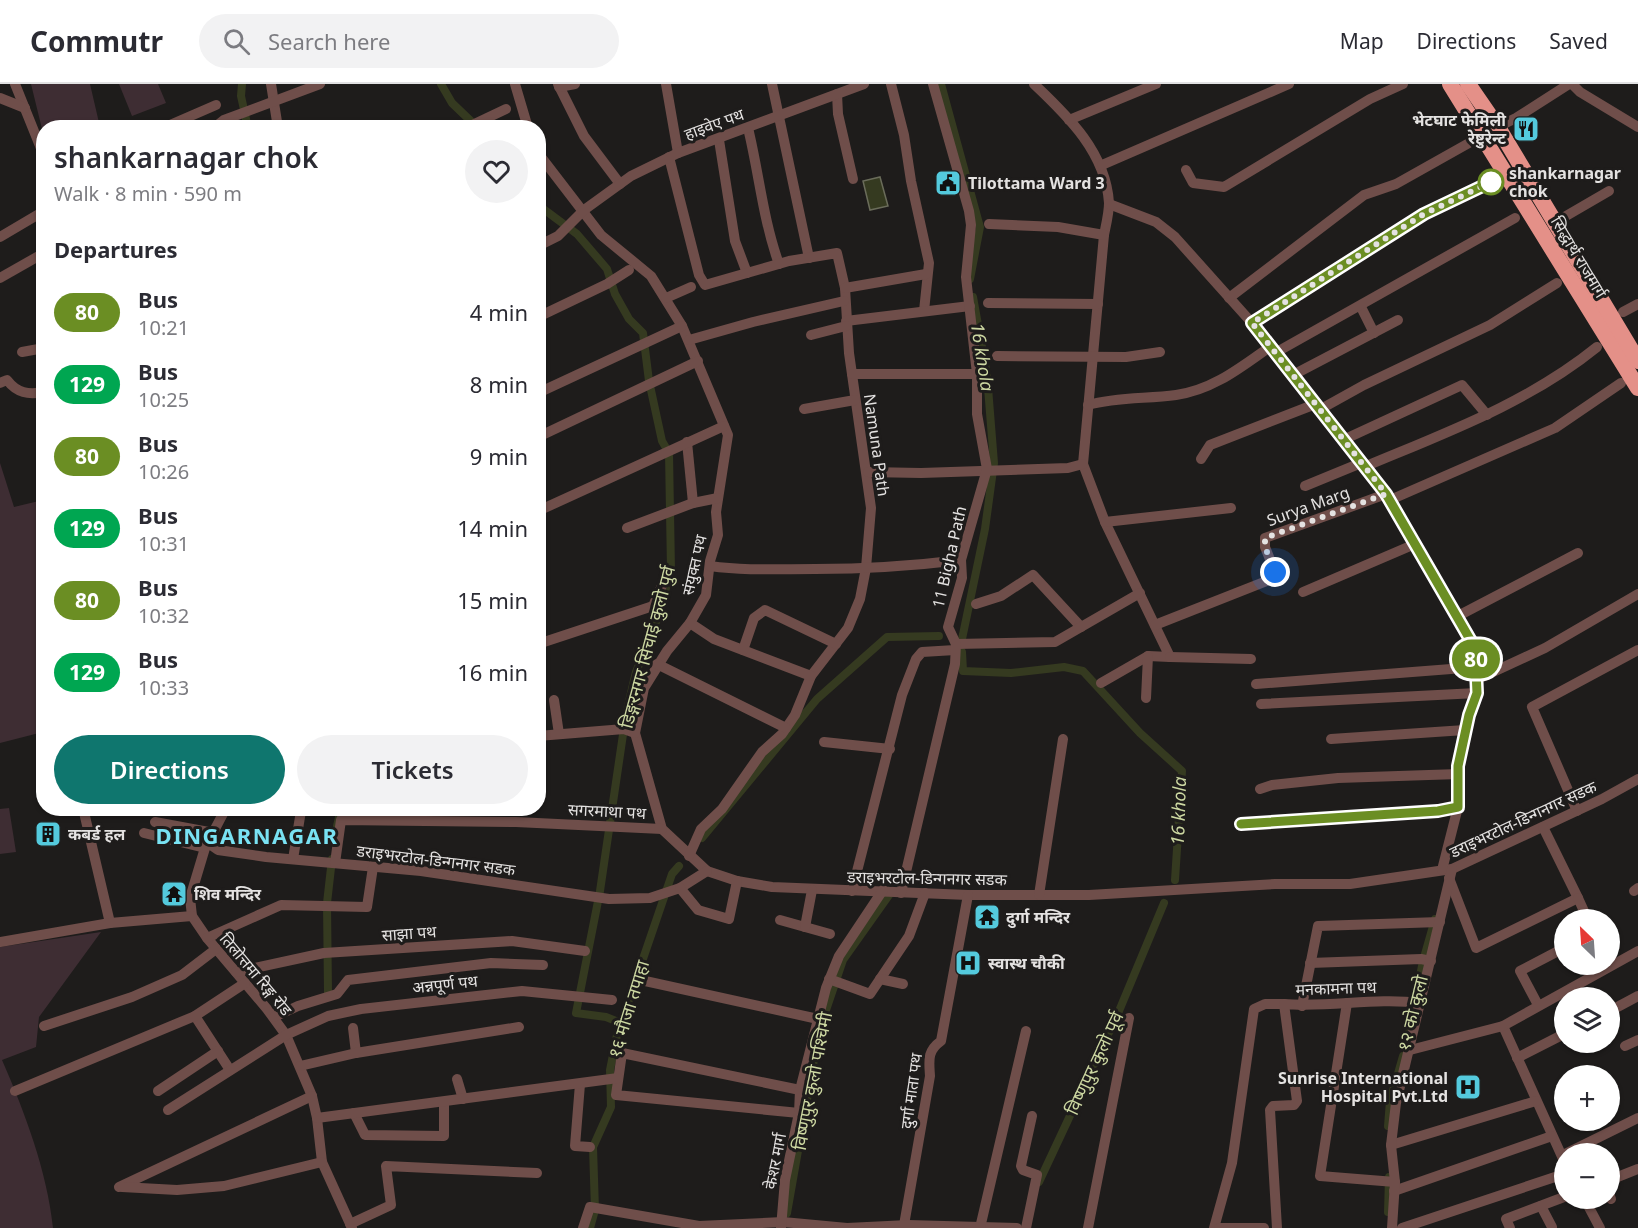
<!DOCTYPE html>
<html lang="en">
<head>
<meta charset="utf-8">
<style>
  body { margin:0; font-family:"Noto Sans","Noto Sans Devanagari",sans-serif; background:#f2f2f3; color:#2b2b33; height:100vh; display:flex; flex-direction:column; font-size:22px; white-space:nowrap }
  * { box-sizing:border-box; margin:0 }
  p { font-size:20px; color:#7c7c81 }
  .icon { flex:none; width:33px; height:33px; fill:none; stroke:currentColor; stroke-width:2; stroke-linecap:round; stroke-linejoin:round }
  .map { position:relative; flex:1; overflow:hidden }
  .side { position:absolute; left:36px; top:36px; width:510px; height:696px; display:flex; flex-direction:column; background:#fff; border-radius:24px; box-shadow:0 2px 4px #0004 }
  .side>* { flex:none }
  .badge { padding:0 12px; border-radius:20px; font-size:21px; line-height:39px }
  .needle { width:39px; rotate:335deg }
  .controls { position:absolute; left:1554px; top:825px; display:grid; gap:12px }
  .controls a { display:grid; place-items:center; width:66px; height:66px; border-radius:50%; background:#fff; box-shadow:0 2px 4px #0004; font-size:30px }
  .you { position:absolute; width:30px; height:30px; margin:-15px; border:4px solid #fff; border-radius:50%; background:#1a73e8; box-shadow:0 0 0 9px #1a73e833 }
  .map>.badge { position:absolute; translate:-50% -50%; box-shadow:0 0 0 3px #fff }
  h2 { padding:0 18px; font-size:22px; line-height:54px }
  .round { display:grid; place-items:center; flex:none; width:63px; height:63px; border-radius:32px; background:#f2f2f3 }
  .headline { display:flex; align-items:center; justify-content:space-between; height:102px; padding:0 18px }
  h1 { font-size:28px; font-weight:600; line-height:45px }
  .action { display:flex; gap:12px; margin-top:auto; padding:12px 18px }
  .action a { flex:1; height:69px; border-radius:36px; background:#0f766e; color:#fff; font-size:24px; font-weight:600; line-height:69px; text-align:center }
  .action a+a { background:#f2f2f3; color:#2b2b33 }
  ul { padding:0; list-style:none }
  li { display:flex; align-items:center; gap:18px; height:72px; padding:0 18px }
  li div { flex:1 }
  li b { display:block; font-size:22px }
  li em { font-style:normal }
  li .badge { min-width:66px; font-weight:700; text-align:center }
  header { display:flex; align-items:center; gap:36px; box-sizing:border-box; height:84px; padding:0 30px; background:#fff; border-bottom:2px solid #e1e1e2 }
  header strong { font-size:28px }
  nav { display:flex; gap:33px; margin-inline-start:auto; font-size:21px }
  .search { width:420px; height:54px; background:#f2f2f3; display:flex; align-items:center; gap:15px; box-sizing:border-box; padding:0 21px; border-radius:33px; color:#7c7c81; font-size:22px }
  .map>svg:first-child { display:block }
  .green { fill:#3e2d33 }
  .water { fill:#353a20; stroke:#6a6c5a; stroke-width:1.5 }
  .lines { fill:none; stroke-linecap:round; stroke-linejoin:round }
  .canal { stroke:#353a20; stroke-width:8 }
  .minor { stroke:#6f4e4a; stroke-width:10 }
  .highway { stroke:#e49088; stroke-width:16 }
  .line-casing { stroke:#fff; stroke-width:14 }
  .line { stroke:#6b8e23; stroke-width:9 }
  .walk { stroke:#e4e2e1; stroke-width:6; stroke-dasharray:0 10.8 }
  .stop-dot { fill:#fff; stroke:#6b8e23; stroke-width:3 }
  .labels { text-anchor:middle; dominant-baseline:central; stroke-width:6; stroke-linejoin:round; paint-order:stroke }
  .poi-label { font-size:16px; font-weight:bold; fill:#e4e2e1; stroke:#1e1c1b; text-anchor:start }
  .street-label { font-size:16px; fill:#e4e2e1; stroke:#1e1c1b }
  .stop-label { font-size:16px; font-weight:bold; fill:#e4e2e1; stroke:#1e1c1b; text-anchor:start }
  .water-label { font-size:18px; font-style:italic; fill:#cdd8a2; stroke:#1e1c1b }
  .district-label { font-size:22px; font-weight:bold; letter-spacing:1.5px; fill:#79e2f3; stroke:#1e1c1b }
</style>
</head>
<body>
<header>
<strong>Commutr</strong>
<div class="search"><svg class="icon" aria-label="search" viewBox="0 0 24 24"><circle cx="10" cy="10" r="6"/><path d="M15 15l6 6"/></svg>Search here</div>
<nav><a>Map</a><a>Directions</a><a>Saved</a></nav>
</header>
<div class="map">
<svg width="1638" height="1144" viewBox="0 0 1638 1144">
  <rect width="100%" height="100%" fill="#1e1c1b"/>
  <g class="green">
    <polygon points="31,0 90,0 100,43 44,44 43,49"/>
    <polygon points="119,0 158,0 166,19 132,32"/>
    <polygon points="0,379 14,423 43,416 44,419 43,648 0,659"/>
    <polygon points="9,724 16,768 0,770 0,725"/>
    <path d="M 101,848 L 39,933 L 36,963 L 2,976 C 25,1029 47,1087 53,1144 L 0,1144 L 0,863 Z"/>
  </g>
  <polygon class="water" points="880,93 888,122 870,126 863,97"/>
  <g class="lines">
    <g class="canal">
      <polyline points="242,0 241,12 248,44"/>
      <polyline points="441,0 452,19 477,43"/>
      <polyline points="941,0 980,143 970,195"/>
      <polyline points="538,121 577,150 607,185 615,210 629,235 643,249 649,297 662,357 669,369 671,486 658,533 636,588 626,630 600,807 576,929 606,933 621,939"/>
      <polyline points="962,555 985,445 994,379 987,291 973,213"/>
      <polyline points="962,568 963,587 1011,589 1064,583 1083,587 1140,649 1182,687 1175,796"/>
      <polyline points="337,742 341,724"/>
      <polyline points="702,754 817,615 887,553 939,552"/>
      <polyline points="328,909 327,819 332,775"/>
      <polyline points="822,938 843,876 892,807"/>
      <polyline points="1408,951 1423,877 1435,835"/>
      <polyline points="1388,1042 1390,1017 1403,972"/>
      <polyline points="1039,1098 1119,927 1164,819"/>
      <polyline points="1388,1128 1389,1093"/>
      <polyline points="787,1129 817,959"/>
      <polyline points="590,1144 595,1126 593,1063 611,1023 610,986 617,951 672,790 679,782"/>
    </g>
    <g class="minor">
      <polyline points="15,0 44,72"/>
      <polyline points="271,0 278,44"/>
      <polyline points="515,0 528,44"/>
      <polyline points="558,0 584,52 620,100"/>
      <polyline points="666,0 678,69"/>
      <polyline points="772,0 809,174"/>
      <polyline points="891,0 904,51 911,97 929,179 924,227"/>
      <path d="M 1034,0 C 1068,32 1106,69 1109,119 C 1109,129 1106,141 1104,151 L 1083,380 L 1105,438 L 1170,573 L 1148,572 L 1101,599"/>
      <polyline points="1572,0 1580,8 1638,43"/>
      <polyline points="559,3 575,0"/>
      <polyline points="837,10 838,30 853,95"/>
      <polyline points="0,14 25,24"/>
      <polyline points="1069,36 1156,0"/>
      <polyline points="163,44 216,21"/>
      <polyline points="214,44 224,36 320,0"/>
      <polyline points="466,44 506,25"/>
      <path d="M 748,44 C 759,89 763,136 779,180"/>
      <polyline points="1483,50 1516,34 1569,0"/>
      <polyline points="719,56 735,157 747,189"/>
      <polyline points="538,69 601,151 651,192 682,242 728,351 716,428 718,451 710,477 706,511 690,539 667,567 644,604 635,649 662,745 707,787 737,797 772,803 968,811 1089,811 1275,800 1350,800 1452,785 1602,715 1638,695"/>
      <polyline points="669,73 699,191 705,201 789,177 837,169 845,204 849,269 871,424 866,484 860,515 848,544 811,592 795,631 782,650 762,668 722,725 701,745 689,772"/>
      <polyline points="1102,81 1289,0"/>
      <polyline points="1186,86 1193,99 1224,103 1370,15 1403,0"/>
      <polyline points="1109,120 1156,138 1175,153 1252,239 1386,410 1475,564 1477,609 1469,631 1458,682 1458,723 1442,786"/>
      <polyline points="1566,132 1609,107"/>
      <polyline points="989,140 1058,143 1104,151"/>
      <polyline points="0,153 44,127"/>
      <polyline points="538,162 558,152 584,126 631,92 678,69 864,0"/>
      <polyline points="0,194 44,169"/>
      <polyline points="845,204 926,190"/>
      <polyline points="666,214 691,203"/>
      <polyline points="1229,214 1364,111 1396,100 1469,59"/>
      <polyline points="988,219 1098,220"/>
      <polyline points="1361,223 1374,249"/>
      <polyline points="1623,228 1638,220"/>
      <polyline points="538,233 607,200 629,186"/>
      <polyline points="846,237 970,222"/>
      <polyline points="1252,239 1423,130 1491,98"/>
      <polyline points="811,251 846,242"/>
      <polyline points="689,256 753,238 844,217"/>
      <polyline points="22,268 44,264"/>
      <polyline points="1275,269 1515,134"/>
      <polyline points="997,272 1126,273 1160,268"/>
      <polyline points="852,290 977,290"/>
      <polyline points="1293,291 1398,236"/>
      <path d="M 0,299 L 7,296 C 17,309 28,311 44,308"/>
      <polyline points="538,309 682,242"/>
      <path d="M 1088,321 C 1117,313 1146,315 1176,311 C 1213,306 1241,283 1271,262"/>
      <polyline points="804,325 855,316"/>
      <polyline points="1319,326 1364,301 1490,241 1557,199"/>
      <polyline points="538,353 698,277"/>
      <polyline points="1343,356 1462,301 1487,331"/>
      <polyline points="687,358 693,419"/>
      <polyline points="1201,375 1210,361 1313,321"/>
      <path d="M 1364,383 C 1445,349 1528,319 1597,263"/>
      <polyline points="868,388 921,389 1068,384 1083,380"/>
      <polyline points="1305,402 1361,379"/>
      <polyline points="1390,416 1555,344 1621,299"/>
      <polyline points="538,427 724,342"/>
      <polyline points="1105,438 1231,424"/>
      <polyline points="627,444 693,419 718,414"/>
      <path d="M 710,482 C 745,487 779,485 815,485 C 864,485 912,482 961,476"/>
      <polyline points="1303,508 1415,460"/>
      <polyline points="976,520 1001,512 1033,491 1081,543"/>
      <polyline points="1456,533 1578,469"/>
      <polyline points="690,539 714,555 811,592"/>
      <polyline points="1155,541 1272,495 1275,488 1265,463 1265,454 1386,410"/>
      <polyline points="538,560 653,522 667,490"/>
      <polyline points="956,560 1055,558 1140,509"/>
      <polyline points="743,566 754,534 765,526 836,560"/>
      <polyline points="1170,573 1251,575"/>
      <polyline points="657,580 786,644"/>
      <polyline points="1478,595 1545,564 1638,510"/>
      <polyline points="1256,600 1477,583"/>
      <polyline points="1146,614 1148,572"/>
      <polyline points="554,616 559,650"/>
      <polyline points="1261,620 1477,609"/>
      <polyline points="538,652 624,645 635,649"/>
      <polyline points="1331,655 1465,646"/>
      <polyline points="824,658 890,665"/>
      <polyline points="1260,705 1272,701 1338,694 1459,690"/>
      <polyline points="83,724 110,839"/>
      <polyline points="226,724 205,764 190,814 192,832 207,854 267,925 286,951 312,1012 317,1034 322,1078 352,1144"/>
      <polyline points="1577,727 1532,623 1638,566"/>
      <polyline points="155,738 214,749"/>
      <polyline points="1241,740 1438,727 1458,723"/>
      <polyline points="144,749 205,764"/>
      <polyline points="208,759 218,766 266,773 421,787 609,815 650,814 680,804 707,787"/>
      <polyline points="293,775 301,727"/>
      <polyline points="335,779 341,736 516,738 662,745"/>
      <polyline points="1449,794 1476,864 1578,814 1543,743"/>
      <polyline points="680,804 698,826 729,835 737,797"/>
      <polyline points="852,807 902,611 916,575 922,568 955,566"/>
      <polyline points="1634,807 1638,804"/>
      <polyline points="901,809 955,580 956,560 948,543 962,494 961,476 987,385 977,330 977,290 966,193 971,141 969,127 933,0"/>
      <polyline points="1039,811 1063,655"/>
      <polyline points="1578,814 1588,836"/>
      <polyline points="780,836 830,850"/>
      <polyline points="805,843 812,806"/>
      <polyline points="207,854 281,821 367,823 373,783"/>
      <polyline points="0,858 110,839 192,832"/>
      <polyline points="1310,879 1421,875 1431,877"/>
      <polyline points="236,888 324,869 512,857 585,867"/>
      <polyline points="636,895 818,935"/>
      <polyline points="829,895 870,910 909,852 925,809"/>
      <polyline points="880,895 903,900"/>
      <polyline points="1347,919 1320,1092 1395,1098"/>
      <polyline points="1538,921 1520,887 1564,864"/>
      <polyline points="1302,922 1318,842 1440,838"/>
      <polyline points="1610,927 1638,912"/>
      <polyline points="195,932 230,986"/>
      <polyline points="274,933 298,922 337,910 348,896 491,879 543,881"/>
      <polyline points="44,942 132,913 182,891 216,865"/>
      <polyline points="1503,942 1564,1077"/>
      <polyline points="353,944 356,969"/>
      <polyline points="1625,962 1638,956"/>
      <polyline points="1410,966 1503,942 1638,867"/>
      <polyline points="1517,974 1564,950"/>
      <polyline points="300,982 356,969 519,943"/>
      <polyline points="457,995 463,1015"/>
      <polyline points="580,1000 575,1062 590,1063"/>
      <polyline points="15,1007 195,932 245,899"/>
      <polyline points="158,1007 218,967"/>
      <polyline points="168,1026 286,951 328,932 361,925 522,907 612,916"/>
      <polyline points="354,1029 365,1051 444,1052 444,1018"/>
      <polyline points="799,1029 616,1011 622,969 800,1006"/>
      <polyline points="317,1034 618,994"/>
      <polyline points="1391,1061 1536,1017"/>
      <polyline points="1565,1070 1638,1034"/>
      <polyline points="1610,1096 1638,1085"/>
      <polyline points="119,1103 312,1012"/>
      <polyline points="122,1103 177,1106 224,1102 322,1078"/>
      <polyline points="1394,1107 1552,1052"/>
      <polyline points="1610,1112 1611,1115"/>
      <polyline points="1584,1114 1600,1144"/>
      <polyline points="1541,1122 1552,1143"/>
      <polyline points="350,1140 391,1121 386,1082 537,1089"/>
      <path d="M 904,1141 L 930,992 C 929,976 927,967 941,957 L 968,811"/>
      <polyline points="583,1144 590,1123 699,1142 783,1138 847,1144 908,1141 1017,1144"/>
      <polyline points="781,1144 785,1096 799,1029 800,1006 826,904 839,872 883,806"/>
      <polyline points="980,1144 1026,947"/>
      <polyline points="1026,1144 1037,1091 1023,1086 1021,1082 1032,1032"/>
      <polyline points="1088,1144 1129,934"/>
      <polyline points="1214,1144 1232,1079 1254,925 1265,920 1284,920"/>
      <polyline points="1219,1144 1264,1144"/>
      <path d="M 1277,1144 L 1270,1026 L 1273,1022 L 1294,1021 L 1297,1017 L 1284,920 C 1329,924 1375,913 1420,919"/>
      <polyline points="1392,1144 1395,1098 1391,1061 1396,1019 1452,785"/>
      <polyline points="1402,1144 1564,1090"/>
      <polyline points="1510,1144 1506,1135 1564,1113"/>
    </g>
    <g class="highway">
      <polyline points="1450,0 1638,304"/>
      <polyline points="1468,0 1499,45 1638,277"/>
    </g>
  </g>
  <g class="lines">
    <g class="line-casing">
      <polyline id="line" points="1241,740 1438,727 1458,723 1458,682 1469,631 1477,609 1475,564 1386,410 1252,239 1424,130 1491,98"/>
    </g>
    <use href="#line" class="line"/>
    <polyline class="walk" points="1275,488 1265,463 1265,454 1386,410 1252,239 1424,130 1491,98"/>
  </g>
  <defs>
    <g id="restaurant-square" transform="scale(1.35)"><rect x="-9" y="-9" width="18" height="18" rx="4" fill="#54cadd" stroke="#1e1c1b"/><path d="M-5-6h1v4h1v-4h1v4h1v-4h1v5L-1.5 .5V6h-2V.5L-5-1ZM5-6V6H3V1.5H1.5Q1.5-4 5-6Z" fill="#111"/></g>
    <g id="civic-square" transform="scale(1.35)"><rect x="-9" y="-9" width="18" height="18" rx="4" fill="#54cadd" stroke="#1e1c1b"/><path d="M-.6-6.5H3V-4.5H.6V-3L4-1V1h2V6H-6V1h2V-1L-.6-3ZM-1.2 2.5V6h2.4V2.5Z" fill="#111"/></g>
    <g id="building-square" transform="scale(1.35)"><rect x="-9" y="-9" width="18" height="18" rx="4" fill="#54cadd" stroke="#1e1c1b"/><path d="M-4-6H4V6H1V3H-1V6H-4ZM-2.5-4.3h1.7v1.8h-1.7ZM.8-4.3h1.7v1.8H.8ZM-2.5-1h1.7V.8h-1.7ZM.8-1h1.7V.8H.8Z" fill="#111"/></g>
    <g id="temple-square" transform="scale(1.35)"><rect x="-9" y="-9" width="18" height="18" rx="4" fill="#54cadd" stroke="#1e1c1b"/><path d="M0-6L5-2H3V0L6.5 2.5H4V6H1.5V3h-3V6H-4V2.5H-6.5L-3 0V-2H-5Z" fill="#111"/></g>
    <g id="hospital-square" transform="scale(1.35)"><rect x="-9" y="-9" width="18" height="18" rx="4" fill="#54cadd" stroke="#1e1c1b"/><path d="M-5-5h3v3.5h4V-5h3V5h-3V1.5h-4V5h-3Z" fill="#111"/></g>
  </defs>
  <g fill-rule="evenodd">
    <use href="#restaurant-square" x="1526" y="45"/>
    <use href="#civic-square" x="948" y="99"/>
    <use href="#building-square" x="48" y="750"/>
    <use href="#temple-square" x="174" y="810"/>
    <use href="#temple-square" x="987" y="833"/>
    <use href="#hospital-square" x="968" y="879"/>
    <use href="#hospital-square" x="1468" y="1003"/>
  </g>
  <circle class="stop-dot" cx="1491" cy="98" r="12"/>
  <g class="labels">
    <g class="poi-label">
      <text x="1506" y="36" text-anchor="end">भेटघाट फेमिली<tspan x="1506" dy="18">रेष्टुरेन्ट</tspan></text>
      <text x="968" y="99">Tilottama Ward 3</text>
      <text x="68" y="750">कबर्ड हल</text>
      <text x="194" y="810">शिव मन्दिर</text>
      <text x="1006" y="833">दुर्गा मन्दिर</text>
      <text x="988" y="879">स्वास्थ चौकी</text>
      <text x="1448" y="994" text-anchor="end">Sunrise International<tspan x="1448" dy="18">Hospital Pvt.Ltd</tspan></text>
    </g>
    <g class="street-label">
      <text transform="translate(714 40) rotate(-20)">हाइवेए पथ</text>
      <text transform="translate(1579 173) rotate(59)">सिद्धार्थ राजमार्ग</text>
      <text transform="translate(877 361) rotate(82)">Namuna Path</text>
      <text transform="translate(1308 422) rotate(-20)">Surya Marg</text>
      <text transform="translate(949 473) rotate(-77)">11 Bigha Path</text>
      <text transform="translate(694 481) rotate(-77)">संयुक्त पथ</text>
      <text transform="translate(607 727) rotate(3)">सगरमाथा पथ</text>
      <text transform="translate(1523 735) rotate(-25)">डराइभरटोल-डिन्गनगर सडक</text>
      <text transform="translate(436 776) rotate(7)">डराइभरटोल-डिन्गनगर सडक</text>
      <text transform="translate(927 794) rotate(1)">डराइभरटोल-डिन्गनगर सडक</text>
      <text transform="translate(409 849) rotate(-4)">साझा पथ</text>
      <text transform="translate(256 890) rotate(50)">तिलोत्तमा रिङ्ग रोड</text>
      <text transform="translate(445 900) rotate(-6)">अन्नपूर्ण पथ</text>
      <text transform="translate(1336 904) rotate(-2)">मनकामना पथ</text>
      <text transform="translate(911 1007) rotate(-82)">दुर्गा माता पथ</text>
      <text transform="translate(775 1077) rotate(-79)">केशर मार्ग</text>
    </g>
    <g class="stop-label">
      <text x="1509" y="89">shankarnagar<tspan x="1509" dy="18">chok</tspan></text>
    </g>
    <g class="water-label">
      <text transform="translate(983 273) rotate(81)">16 khola</text>
      <text transform="translate(647 563) rotate(-75)">डिङ्गरनगर सिंचाई कुलो पुर्व</text>
      <text transform="translate(1178 727) rotate(-88)">16 khola</text>
      <text transform="translate(628 925) rotate(-73)">१६ मौजा तपाहा</text>
      <text transform="translate(1412 929) rotate(-76)">१२ को कुलो</text>
      <text transform="translate(1094 979) rotate(-65)">विष्णुपुर कुलो पूर्व</text>
      <text transform="translate(812 997) rotate(-79)">विष्णुपुर कुलो पश्चिमी</text>
    </g>
    <g class="district-label">
      <text x="247" y="751">DINGARNAGAR</text>
    </g>
  </g>
</svg>
<div class="controls">
<a><svg class="needle" viewBox="-14 -14 28 28"><path d="M0-13l5 13h-10z" fill="#e53935"/><path d="M0 13l5-13h-10z" fill="#7c7c81"/></svg></a>
<a><svg class="icon" aria-label="layers" viewBox="0 0 24 24"><path d="M12 4l9 5-9 5-9-5zM3 14l9 5 9-5"/></svg></a>
<a>+</a>
<a>−</a>
</div>
<div class="you" style="left:1275px;top:488px"></div>
<b class="badge" style="left:1476px;top:575px;background:#6b8e23;color:#fff">80</b>
<section class="side">
<div class="headline"><div><h1>shankarnagar chok</h1><p>Walk · 8 min · 590 m</p></div><a class="round"><svg class="icon" aria-label="heart" viewBox="0 0 24 24"><path d="M12 20l-8-8c-3-5 5-10 8-4 3-6 11-1 8 4z"/></svg></a></div>
<h2>Departures</h2>
<ul>
<li><span class="badge" style="background:#6b8e23;color:#fff">80</span><div><b>Bus</b><p>10:21</p></div><em>4 min</em></li>
<li><span class="badge" style="background:#00a651;color:#fff">129</span><div><b>Bus</b><p>10:25</p></div><em>8 min</em></li>
<li><span class="badge" style="background:#6b8e23;color:#fff">80</span><div><b>Bus</b><p>10:26</p></div><em>9 min</em></li>
<li><span class="badge" style="background:#00a651;color:#fff">129</span><div><b>Bus</b><p>10:31</p></div><em>14 min</em></li>
<li><span class="badge" style="background:#6b8e23;color:#fff">80</span><div><b>Bus</b><p>10:32</p></div><em>15 min</em></li>
<li><span class="badge" style="background:#00a651;color:#fff">129</span><div><b>Bus</b><p>10:33</p></div><em>16 min</em></li>
</ul>
<div class="action"><a>Directions</a><a>Tickets</a></div>
</section>
</div>
</body>
</html>
